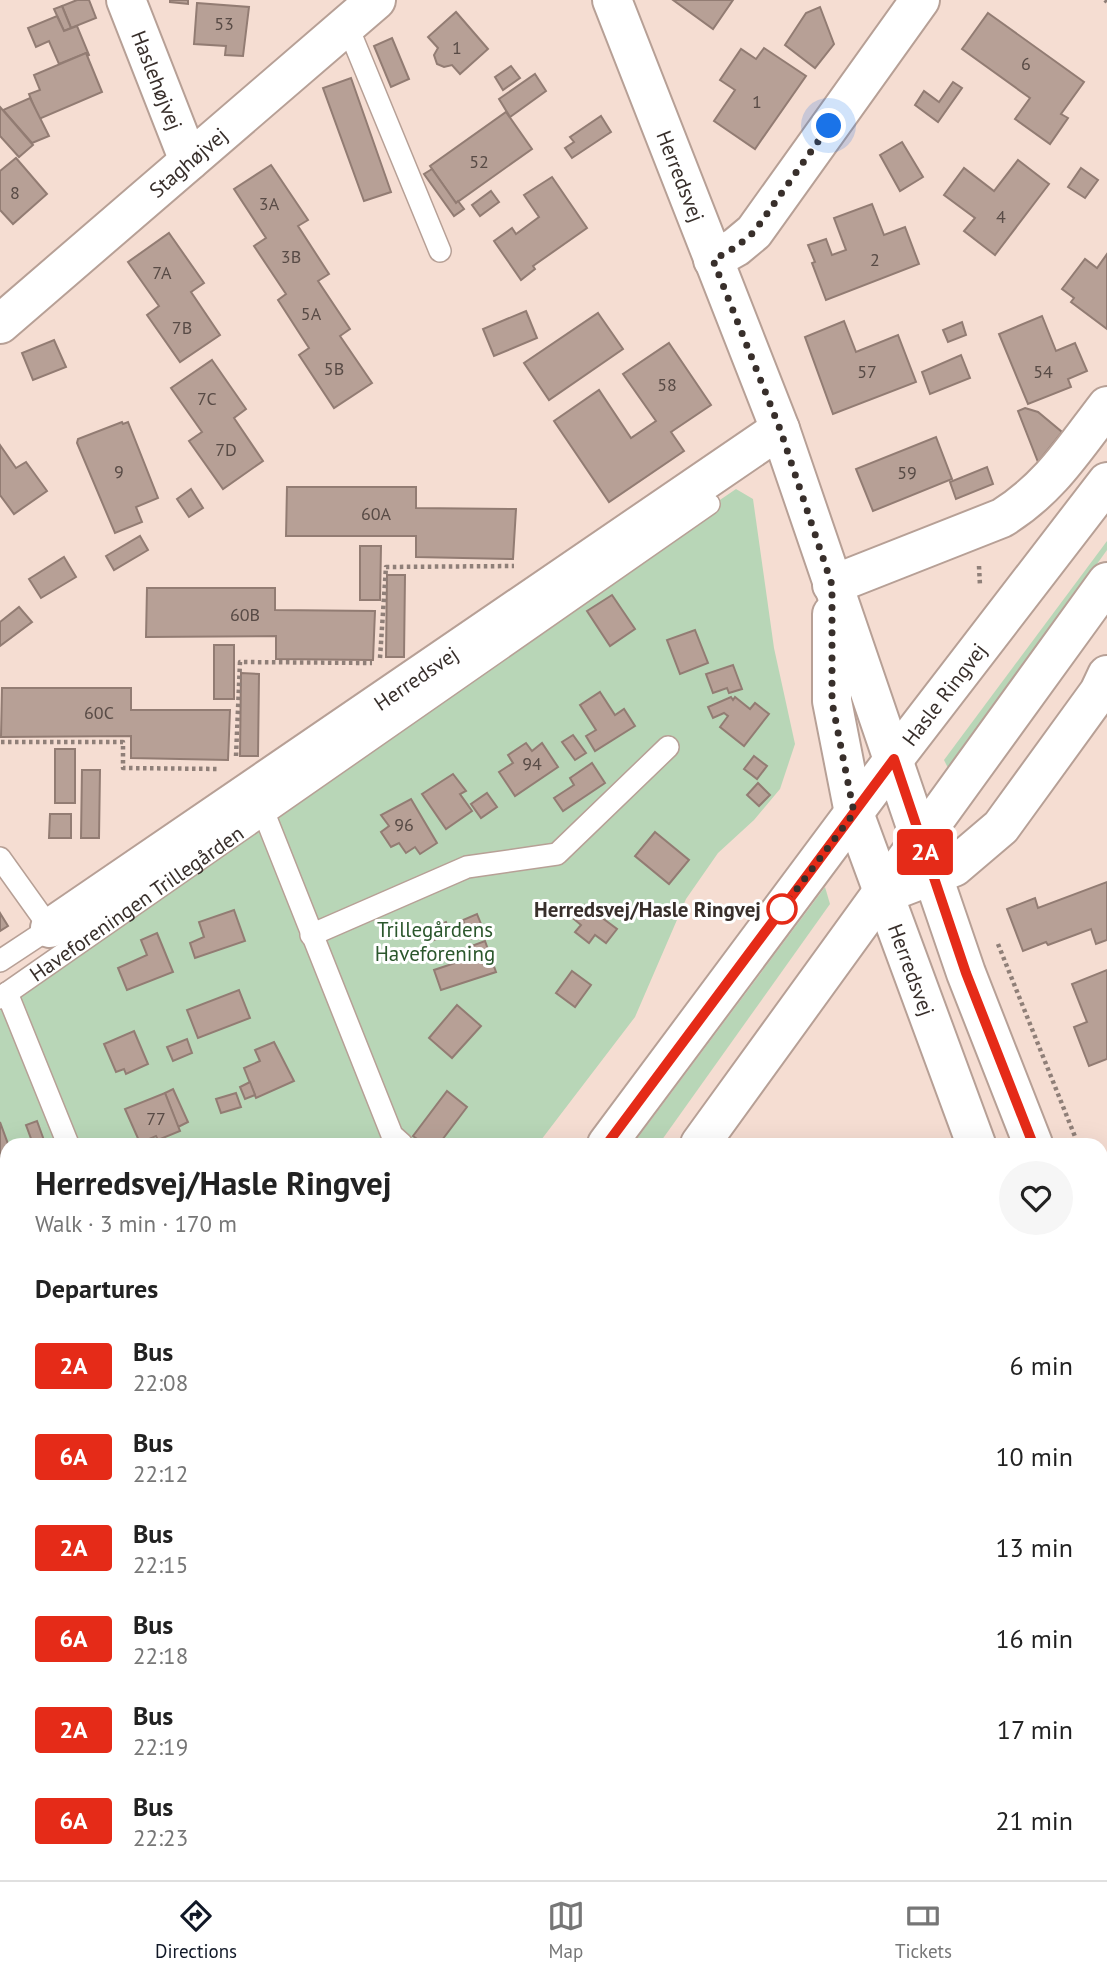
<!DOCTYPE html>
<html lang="en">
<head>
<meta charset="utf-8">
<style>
  body { margin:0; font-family:"PT Sans",sans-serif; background:#f6f6f6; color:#222; height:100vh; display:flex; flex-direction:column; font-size:26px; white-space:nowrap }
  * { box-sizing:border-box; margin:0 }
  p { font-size:23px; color:#767676 }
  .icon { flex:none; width:38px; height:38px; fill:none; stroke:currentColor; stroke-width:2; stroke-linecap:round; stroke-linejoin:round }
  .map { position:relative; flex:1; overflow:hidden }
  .drawer { position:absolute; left:0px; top:1138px; width:1108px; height:744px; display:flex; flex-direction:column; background:#fff; border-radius:21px 21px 0 0; box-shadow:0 7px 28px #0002 }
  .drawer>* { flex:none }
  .badge { padding:0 14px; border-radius:5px; font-size:24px; line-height:46px }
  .you { position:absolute; width:35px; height:35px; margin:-18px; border:5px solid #fff; border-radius:50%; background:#1a73e8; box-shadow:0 0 0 10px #1a73e833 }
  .map>.badge { position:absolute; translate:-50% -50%; box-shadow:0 0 0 4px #fff }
  h2 { padding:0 35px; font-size:26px; line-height:63px }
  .round { display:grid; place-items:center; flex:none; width:74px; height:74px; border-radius:37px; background:#f6f6f6 }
  .summary { display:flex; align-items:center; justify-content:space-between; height:119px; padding:0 35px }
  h1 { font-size:33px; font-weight:600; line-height:52px }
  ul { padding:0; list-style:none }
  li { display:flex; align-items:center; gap:21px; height:91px; padding:0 35px }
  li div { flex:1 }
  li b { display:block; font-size:26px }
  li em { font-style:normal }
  li .badge { min-width:77px; font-weight:700; text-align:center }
  .tab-bar { display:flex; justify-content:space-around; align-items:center; height:98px; border-top:2px solid #e0e0e0; background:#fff; font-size:19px; color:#767676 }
  .tab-bar a { display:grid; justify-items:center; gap:4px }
  .tab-bar .active { color:#111827 }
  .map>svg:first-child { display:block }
  .green { fill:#b8d6b7 }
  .building { fill:#b7a096; stroke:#927c73; stroke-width:2 }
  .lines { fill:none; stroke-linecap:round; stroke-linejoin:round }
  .lane-casing { stroke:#b7a096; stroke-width:24 }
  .street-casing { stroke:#b7a096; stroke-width:42 }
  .secondary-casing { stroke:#b7a096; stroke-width:42 }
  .path { stroke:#8f7f78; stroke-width:4.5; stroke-dasharray:3.5 3.5; stroke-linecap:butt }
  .lane { stroke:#fff; stroke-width:21 }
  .street { stroke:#fff; stroke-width:38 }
  .secondary { stroke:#fff; stroke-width:38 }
  .line-casing { stroke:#fff; stroke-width:16 }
  .line { stroke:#e52b18; stroke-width:10 }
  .walk { stroke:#382f2b; stroke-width:7; stroke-dasharray:0 12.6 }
  .stop-dot { fill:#fff; stroke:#e52b18; stroke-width:3.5 }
  .labels { text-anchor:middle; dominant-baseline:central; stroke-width:6; stroke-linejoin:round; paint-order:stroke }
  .number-label { font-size:18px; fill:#584b46 }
  .street-label { font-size:21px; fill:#382f2b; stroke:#fff }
  .stop-label { font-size:21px; font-weight:bold; fill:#382f2b; stroke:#fff; text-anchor:end }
  .park-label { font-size:21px; fill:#2b572c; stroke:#fff }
</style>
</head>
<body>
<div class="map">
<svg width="1107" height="1880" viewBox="0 0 1107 1880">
  <rect width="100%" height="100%" fill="#f5ddd2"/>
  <g class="green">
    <polygon points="736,489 753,499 774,648 795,744 780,789 754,820 718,853 686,899 635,1017 538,1144 7,1144 7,1841 0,1850 0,991"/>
    <polygon points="1107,541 1107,550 949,770 944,760"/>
    <polygon points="825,887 830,904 659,1144 633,1144"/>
    <polygon points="86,1874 122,1874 118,1880 82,1880"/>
  </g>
  <g class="building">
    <polygon points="77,0 89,0 96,18 71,28 62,6"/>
    <polygon points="170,0 188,0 188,4 170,2"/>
    <polygon points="673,0 733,0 713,29"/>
    <polygon points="197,3 249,7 243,56 225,55 226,46 194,44"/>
    <polygon points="62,6 71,28 64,31 54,9"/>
    <polygon points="820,7 834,44 815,68 785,45 806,13"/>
    <polygon points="456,12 488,49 460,74 452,65 444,67 437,64 434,55 438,48 428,37"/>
    <polygon points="988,13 1084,82 1061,114 1068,118 1050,144 1015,119 1030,98 962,49"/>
    <polygon points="57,16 64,31 77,26 89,55 87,56 86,53 59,64 49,41 36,47 28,28"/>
    <polygon points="392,38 409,79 391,87 374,46"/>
    <polygon points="764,48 806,76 755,149 714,121 735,90 720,80 741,49 756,59"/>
    <polygon points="86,53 102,92 39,119 29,94 40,90 34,75"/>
    <polygon points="511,66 520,78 503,90 495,77"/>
    <polygon points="535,74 546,91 510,117 499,99"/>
    <polygon points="351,78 391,192 364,201 323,88"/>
    <polygon points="953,82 962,88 938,122 915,105 924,91 939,102"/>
    <polygon points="30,98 49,136 32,143 3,110"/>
    <polygon points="0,107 33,145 19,157 0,136"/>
    <polygon points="506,112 532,149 456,203 430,166"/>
    <polygon points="601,116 611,132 572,158 565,148 574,142 570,137"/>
    <polygon points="902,142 923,177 900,191 880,155"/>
    <polygon points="16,158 47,194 13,224 0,210 0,171"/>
    <polygon points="1018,160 1049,184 995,255 964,231 975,218 944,195 964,168 994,191"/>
    <polygon points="271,165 308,220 298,226 329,274 318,281 350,329 340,336 372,383 334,408 299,355 309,348 278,300 286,294 254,246 266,238 234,189"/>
    <polygon points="1081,168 1098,180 1085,198 1068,187"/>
    <polygon points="432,169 456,203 458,201 464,209 454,216 424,174"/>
    <polygon points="552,177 587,228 533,266 535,269 521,280 494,241 512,228 516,234 539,217 524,195"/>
    <polygon points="491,191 499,202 480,216 472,205"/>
    <polygon points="872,204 884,235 905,227 919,264 826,300 812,263 815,262 808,245 826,239 832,255 846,250 834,218"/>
    <polygon points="169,233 204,283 191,292 220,335 180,362 147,315 159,306 128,262"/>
    <polygon points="1107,254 1107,329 1071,302 1074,298 1062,289 1085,259 1097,268"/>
    <polygon points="526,311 537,338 494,356 483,329"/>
    <polygon points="598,313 623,349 549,400 524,363"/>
    <polygon points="1042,316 1056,351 1075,343 1087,371 1068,379 1071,387 1028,404 999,334"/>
    <polygon points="844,321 856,352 898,335 916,382 833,414 805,337"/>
    <polygon points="962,322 966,335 948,342 943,330"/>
    <polygon points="54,340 66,367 33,380 22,353"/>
    <polygon points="669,343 711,405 671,432 684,451 609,502 554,421 599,390 631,438 656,421 623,374"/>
    <polygon points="961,355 970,378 930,394 922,372"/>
    <polygon points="212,360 246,409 234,418 263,461 223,489 189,441 202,432 171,388"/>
    <polygon points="1025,408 1038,412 1062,432 1038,462 1018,411"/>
    <polygon points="122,422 123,424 128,422 158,498 136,507 142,522 115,533 77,443 78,439"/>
    <polygon points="936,437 952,479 873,511 856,469"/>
    <polygon points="0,445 16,468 26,462 47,491 14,514 0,495"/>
    <polygon points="987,467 993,484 956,499 950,482"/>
    <polygon points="287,487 416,487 416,508 516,509 513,559 416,557 416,536 286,536"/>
    <polygon points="191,489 203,508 189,517 177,499"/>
    <polygon points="140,536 148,550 114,570 106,556"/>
    <polygon points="360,546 381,546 380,600 360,600"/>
    <polygon points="64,557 76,577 41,598 29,579"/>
    <polygon points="387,575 405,575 404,657 386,657"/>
    <polygon points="147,588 275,588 275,610 375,611 373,660 276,659 276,636 146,637"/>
    <polygon points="612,595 635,629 610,646 587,611"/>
    <polygon points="19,607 32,622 0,646 0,622"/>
    <polygon points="695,630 708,663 680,674 667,640"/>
    <rect x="214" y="645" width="20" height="54"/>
    <polygon points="733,665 742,689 729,693 727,688 713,693 706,674"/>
    <polygon points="241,673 259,674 258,756 240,756"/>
    <polygon points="2,688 131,688 131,710 230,710 228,760 131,758 131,736 1,737"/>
    <polygon points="600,692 615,715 624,709 635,726 595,751 586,736 596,730 580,705"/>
    <polygon points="731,697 733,700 735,697 750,709 755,703 769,714 744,746 720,727 728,716 724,713 713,718 708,707"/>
    <polygon points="573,735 586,753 575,760 562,742"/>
    <polygon points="526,743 532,751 542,743 558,767 515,796 499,772 513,763 508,755"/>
    <rect x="55" y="749" width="20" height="54"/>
    <polygon points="754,756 767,766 757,779 744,769"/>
    <polygon points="592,763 605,783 563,811 554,798 574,785 570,778"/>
    <polygon points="82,770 100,770 99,838 81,838"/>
    <polygon points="453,774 466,791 460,794 472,811 446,829 422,794"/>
    <polygon points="758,783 770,795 759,806 747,795"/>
    <polygon points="487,793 497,807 481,818 471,804"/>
    <polygon points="411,799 437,843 420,854 415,847 406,853 399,843 391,847 381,832 389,826 381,815"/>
    <polygon points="50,814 71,814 71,838 49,838"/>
    <polygon points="655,832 689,860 669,884 635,856"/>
    <polygon points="1107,882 1107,940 1096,944 1091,929 1048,945 1046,942 1023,951 1007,909 1035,898 1038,908"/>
    <polygon points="585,905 617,929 606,943 595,935 589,943 575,932 581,925 574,919"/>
    <polygon points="234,910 245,941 195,958 190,943 204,937 199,922"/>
    <polygon points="0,913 8,926 0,931"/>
    <polygon points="477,914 485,934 470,939 463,920"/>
    <polygon points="446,922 450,934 431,941 427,929"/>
    <polygon points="157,933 173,972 127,990 118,968 147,955 141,940"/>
    <polygon points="485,941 496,972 441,990 434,970 470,958 466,948"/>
    <polygon points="1107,970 1107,1059 1089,1066 1074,1027 1087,1022 1072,984"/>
    <polygon points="572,971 591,985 575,1007 556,993"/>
    <polygon points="239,990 250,1018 198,1038 187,1010"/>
    <polygon points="457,1005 481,1026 452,1058 429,1038"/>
    <polygon points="134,1031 148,1064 126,1074 124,1069 116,1072 104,1044"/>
    <polygon points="187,1039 192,1053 173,1061 167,1047"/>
    <polygon points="274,1042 294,1081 256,1098 244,1068 260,1061 255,1050"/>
    <polygon points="250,1082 255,1095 245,1099 240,1087"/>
    <polygon points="173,1089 188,1122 178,1127 165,1093"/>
    <polygon points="447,1091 467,1107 439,1144 424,1144 413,1136"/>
    <polygon points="165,1093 180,1131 158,1140 156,1136 140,1143 125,1109"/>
    <polygon points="236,1093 241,1107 221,1113 216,1099"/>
    <polygon points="37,1121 45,1143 33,1144 26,1125"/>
    <polygon points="0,1122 8,1144 7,1159 0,1162"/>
    <polygon points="7,1243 7,1278 0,1281 0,1246"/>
    <polygon points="7,1303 7,1322 0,1325 0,1305"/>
    <polygon points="0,1427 2,1427 7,1440 7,1453 0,1456"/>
    <polygon points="7,1494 7,1523 0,1506 0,1497"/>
    <polygon points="1101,1675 1107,1690 1107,1766 1101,1768"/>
    <polygon points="0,1792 7,1797 7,1814 0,1822"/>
    <polygon points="1107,1869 1107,1880 1091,1880 1089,1876 1101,1874 1101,1872"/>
    <polygon points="400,1874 437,1874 439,1880 385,1880"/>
    <polygon points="524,1874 607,1874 610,1880 526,1880"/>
    <polygon points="743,1874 827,1874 828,1876 818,1880 745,1880"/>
  </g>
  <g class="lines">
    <g class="lane-casing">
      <g id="lane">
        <polyline points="347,25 440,251"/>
        <polyline points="264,813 392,1135 402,1144"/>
        <polyline points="0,858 50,928 0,961"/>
        <polyline points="311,935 467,867 557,854 668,747"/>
        <polyline points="7,993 68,1144"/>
        <path id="s1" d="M 0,998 L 709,504"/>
        <polyline points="0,1724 7,1730"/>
      </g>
    </g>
    <g class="street-casing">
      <g id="street">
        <path id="s2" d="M 126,0 L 189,161"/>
        <polyline points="713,260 736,247 754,232 920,0"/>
        <path id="s3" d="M 0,324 L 376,0"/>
        <path d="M 832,585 L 1002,518 C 1050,488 1073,450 1107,406"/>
        <polyline points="902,887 954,867 1001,827 1099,692 1107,675"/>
        <path id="s4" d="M 50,928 L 780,429"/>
        <polyline points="1101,1825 1107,1823"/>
        <polyline points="683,1874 685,1880"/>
        <polyline points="950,1880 966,1874"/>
      </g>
    </g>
    <g class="secondary-casing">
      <g id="secondary">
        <path id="s5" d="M 612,0 L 780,429 L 966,973 L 1033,1144"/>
        <path id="s6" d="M 832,614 L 832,701 L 854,813 L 976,1144"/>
        <path id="s7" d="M 607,1144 L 894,759 L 1107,482"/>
        <polyline points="700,1144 1107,582"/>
        <polyline points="1101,1321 1107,1337"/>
        <polyline points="1101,1471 1107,1487"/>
        <polyline points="55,1880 60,1874"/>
        <polyline points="142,1880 147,1874"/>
      </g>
    </g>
    <g class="path">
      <polyline points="1105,0 1107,2"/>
      <polyline points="979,566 980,586"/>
      <polyline points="380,658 386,567 514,566"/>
      <polyline points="1,742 123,742 123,768 218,769"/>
      <polyline points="236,756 240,662 372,663"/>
      <polyline points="998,944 1078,1144"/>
      <polyline points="1101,1201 1107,1217"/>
      <polyline points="1101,1594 1107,1591"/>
    </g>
    <use href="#lane" class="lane"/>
    <use href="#street" class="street"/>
    <use href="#secondary" class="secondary"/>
  </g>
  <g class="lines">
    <g class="line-casing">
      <polyline id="line" points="607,1144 894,759 966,973 1033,1144"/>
    </g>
    <use href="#line" class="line"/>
    <polyline class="walk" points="782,909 854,813 832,702 832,585 780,429 713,260 736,247 754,232 829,126"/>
  </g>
  <circle class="stop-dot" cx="782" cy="909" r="14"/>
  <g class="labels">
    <g class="number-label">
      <text x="224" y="23">53</text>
      <text x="457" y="47">1</text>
      <text x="1026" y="63">6</text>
      <text x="757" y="101">1</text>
      <text x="479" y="161">52</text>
      <text x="15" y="192">8</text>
      <text x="269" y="203">3A</text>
      <text x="1001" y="216">4</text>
      <text x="291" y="256">3B</text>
      <text x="875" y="259">2</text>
      <text x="162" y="272">7A</text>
      <text x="311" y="313">5A</text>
      <text x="182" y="327">7B</text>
      <text x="334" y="368">5B</text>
      <text x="867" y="371">57</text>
      <text x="1043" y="371">54</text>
      <text x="667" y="384">58</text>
      <text x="207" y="398">7C</text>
      <text x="226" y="449">7D</text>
      <text x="119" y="471">9</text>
      <text x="907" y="472">59</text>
      <text x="376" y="513">60A</text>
      <text x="245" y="614">60B</text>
      <text x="99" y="712">60C</text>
      <text x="532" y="763">94</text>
      <text x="404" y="824">96</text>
      <text x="156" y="1118">77</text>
    </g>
    <g class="street-label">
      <text stroke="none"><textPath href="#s2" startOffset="86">Haslehøjvej</textPath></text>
      <text stroke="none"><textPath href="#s3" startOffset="248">Staghøjvej</textPath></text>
      <text stroke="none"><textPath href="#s5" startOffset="189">Herredsvej</textPath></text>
      <text stroke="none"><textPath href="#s4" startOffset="443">Herredsvej</textPath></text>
      <text stroke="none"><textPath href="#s7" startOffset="562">Hasle Ringvej</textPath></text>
      <text stroke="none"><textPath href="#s1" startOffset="166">Haveforeningen Trillegården</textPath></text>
      <text stroke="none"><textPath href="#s6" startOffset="368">Herredsvej</textPath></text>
    </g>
    <g class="stop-label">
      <text x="761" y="909">Herredsvej/Hasle Ringvej</text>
    </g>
    <g class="park-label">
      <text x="435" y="929">Trillegårdens<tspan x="435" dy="24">Haveforening</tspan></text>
    </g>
  </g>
</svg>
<div class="you" style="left:829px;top:126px"></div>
<b class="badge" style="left:925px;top:852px;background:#e52b18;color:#fff">2A</b>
<section class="drawer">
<div class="summary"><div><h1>Herredsvej/Hasle Ringvej</h1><p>Walk · 3 min · 170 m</p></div><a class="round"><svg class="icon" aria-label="heart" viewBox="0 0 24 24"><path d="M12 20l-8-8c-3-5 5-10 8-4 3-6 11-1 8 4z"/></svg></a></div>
<h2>Departures</h2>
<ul>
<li><span class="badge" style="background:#e52b18;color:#fff">2A</span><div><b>Bus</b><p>22:08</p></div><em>6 min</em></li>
<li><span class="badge" style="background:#e52b18;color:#fff">6A</span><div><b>Bus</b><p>22:12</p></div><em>10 min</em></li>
<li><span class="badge" style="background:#e52b18;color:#fff">2A</span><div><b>Bus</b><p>22:15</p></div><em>13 min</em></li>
<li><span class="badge" style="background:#e52b18;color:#fff">6A</span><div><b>Bus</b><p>22:18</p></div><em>16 min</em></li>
<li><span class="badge" style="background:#e52b18;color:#fff">2A</span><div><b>Bus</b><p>22:19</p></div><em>17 min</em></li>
<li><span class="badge" style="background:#e52b18;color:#fff">6A</span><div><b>Bus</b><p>22:23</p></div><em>21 min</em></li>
</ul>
</section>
</div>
<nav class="tab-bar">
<a class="active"><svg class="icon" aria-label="directions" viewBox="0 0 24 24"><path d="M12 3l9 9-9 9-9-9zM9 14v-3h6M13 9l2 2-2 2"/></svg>Directions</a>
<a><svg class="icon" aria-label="map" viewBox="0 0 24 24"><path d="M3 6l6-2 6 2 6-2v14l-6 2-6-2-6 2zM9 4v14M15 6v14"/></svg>Map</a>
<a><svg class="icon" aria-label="tickets" viewBox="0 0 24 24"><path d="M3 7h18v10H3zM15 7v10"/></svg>Tickets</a>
</nav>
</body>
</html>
